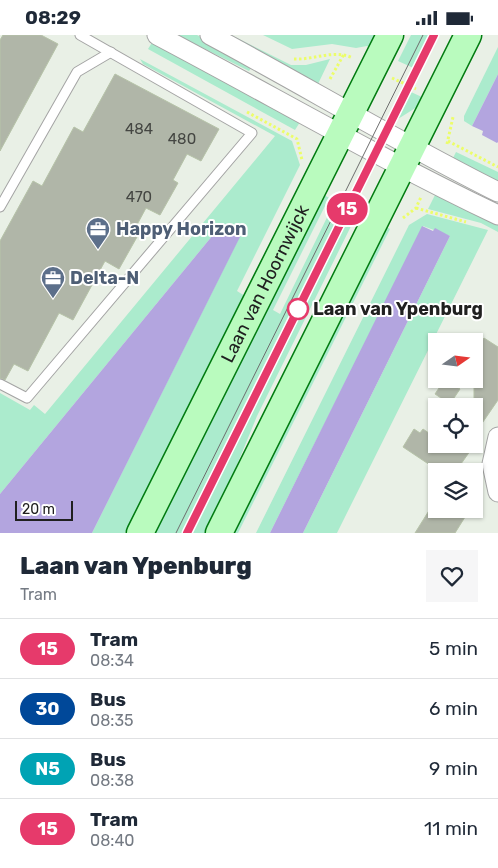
<!DOCTYPE html>
<html lang="en">
<head>
<meta charset="utf-8">
<style>
  body { margin:0; font-family:Rubik,sans-serif; background:#f6f6f7; color:#1f2937; height:100vh; display:flex; flex-direction:column; font-size:19px; white-space:nowrap }
  * { box-sizing:border-box; margin:0 }
  p { font-size:16px; color:#747a83 }
  .icon { flex:none; width:28px; height:28px; fill:none; stroke:currentColor; stroke-width:2; stroke-linecap:round; stroke-linejoin:round }
  .map { position:relative; height:498px; overflow:hidden }
  .sheet { display:flex; flex-direction:column; background:#fff; flex:1 }
  .sheet>* { flex:none }
  .badge { padding:0 10px; border-radius:16px; font-size:18px; line-height:32px }
  .needle { width:32px; rotate:76deg }
  .buttons { position:absolute; left:428px; top:298px; display:grid; gap:10px }
  .buttons a { display:grid; place-items:center; width:55px; height:55px; border-radius:0px; background:#fff; box-shadow:0 1px 4px #0004; font-size:25px }
  .scale { position:absolute; left:15px; bottom:12px; width:58px; box-sizing:border-box; padding-left:5px; border:2px solid #202020; border-top:0; font-size:14px; line-height:18px; white-space:nowrap; color:#202020; -webkit-text-stroke:4px #fff; paint-order:stroke }
  .map>.badge { position:absolute; translate:-50% -50%; box-shadow:0 0 0 2px #fff }
  .round { display:grid; place-items:center; flex:none; width:52px; height:52px; border-radius:0px; background:#f6f6f7 }
  .summary { display:flex; align-items:center; justify-content:space-between; height:85px; padding:0 20px }
  h1 { font-size:24px; font-weight:800; line-height:38px }
  ul { padding:0; list-style:none }
  li { display:flex; align-items:center; gap:15px; height:60px; padding:0 20px; border-top:1px solid #e0e1e3 }
  li div { flex:1 }
  li b { display:block; font-size:19px }
  li em { font-style:normal }
  li .badge { min-width:55px; font-weight:700; text-align:center }
  .status { display:flex; justify-content:space-between; align-items:center; height:35px; padding:0 25px; background:#fff; direction:ltr }
  .status svg { height:14px; fill:currentColor }
  .map>svg:first-child { display:block }
  .grass { fill:#abebcd }
  .water { fill:#b3a5df }
  .building { fill:#b0b6a8; stroke:#b6c3a8 }
  .lines { fill:none; stroke-linecap:round; stroke-linejoin:round }
  .service-casing { stroke:#a4a4a4; stroke-width:11 }
  .minor-casing { stroke:#a4a4a4; stroke-width:21 }
  .secondary-casing { stroke:#027b11; stroke-width:29 }
  .path { stroke:#ecfd6a; stroke-width:3; stroke-dasharray:2.5 2.5; stroke-linecap:butt }
  .service { stroke:#fff; stroke-width:9 }
  .minor { stroke:#fff; stroke-width:19 }
  .secondary { stroke:#b9fbbe; stroke-width:26 }
  .tram { stroke:#6e6e6e; stroke-width:1 }
  .line-casing { stroke:#fff; stroke-width:11 }
  .line { stroke:#e63a6b; stroke-width:8 }
  .stop-dot { fill:#fff; stroke:#e63a6b; stroke-width:2.5 }
  .labels { text-anchor:middle; dominant-baseline:central; stroke-width:4; stroke-linejoin:round; paint-order:stroke }
  .number-label { font-size:15px; fill:#444642 }
  .service-label { font-size:18px; font-weight:bold; fill:#4e5e75; stroke:#fff; text-anchor:start }
  .street-label { font-size:18px; fill:#202020; stroke:#fff }
  .stop-label { font-size:18px; font-weight:bold; fill:#202020; stroke:#fff; text-anchor:start }
</style>
</head>
<body>
<div class="status"><b>08:29</b><svg viewBox="0 0 49 12"><path d="M0 12V9h3v3zM5 12V6h3v6zM10 12V3h3v9zM15 12V0h3v12zM26 1h20v11H26zM47 4h2v5h-2z"/></svg></div>
<div class="map">
<svg width="498" height="498" viewBox="0 0 498 498">
  <rect width="100%" height="100%" fill="#e9f0e6"/>
  <g class="grass">
    <polygon points="177,0 197,0 253,30 249,36"/>
    <polygon points="221,0 231,0 291,30 306,30 330,24 318,49"/>
    <polygon points="263,0 379,0 372,14 367,11 356,13 332,9 292,14"/>
    <polygon points="411,0 438,0 420,36 398,26"/>
    <polygon points="153,6 300,87 295,95 148,14"/>
    <polygon points="498,12 498,39 472,91 464,86 464,81"/>
    <polygon points="140,24 292,106 300,130 237,256 248,263 156,447 125,498 92,498 240,201 237,193 222,189 0,459 0,358 30,375 34,370 45,379 275,101 143,29"/>
    <polygon points="411,57 424,63 417,72 398,84"/>
    <polygon points="456,117 498,137 498,147 452,125"/>
    <polygon points="436,158 498,186 498,197 481,188 428,174"/>
    <polygon points="323,159 329,163 273,275 280,279 335,166 358,177 257,381 209,498 152,498"/>
    <polygon points="427,179 488,195 337,498 303,498 450,201 423,191 270,498 256,498 409,190"/>
    <polygon points="383,190 390,194 238,498 230,498"/>
  </g>
  <g class="water">
    <polygon points="498,39 498,107 497,108 482,100 483,96 472,91"/>
    <path d="M 222,189 C 232,189 237,191 241,200 L 92,498 L 0,498 L 0,459 Z"/>
    <polygon points="422,191 433,196 435,193 450,201 303,498 270,498"/>
  </g>
  <g class="building">
    <polygon points="3,0 41,0 58,9 0,116 0,5"/>
    <polygon points="115,39 219,94 201,126 187,119 173,145 178,148 160,180 146,173 132,199 137,202 119,234 105,226 73,285 59,278 28,336 14,329 5,345 0,343 0,206 33,146 42,151 74,92 83,97"/>
    <polygon points="484,303 498,312 498,365 474,400 474,319"/>
    <polygon points="445,344 460,354 450,369 435,359"/>
    <polygon points="414,394 420,398 423,394 436,403 436,409 475,409 456,436 439,436 403,412"/>
    <polygon points="430,474 452,474 465,482 455,498 415,498"/>
  </g>
  <g class="lines">
    <g class="service-casing">
      <g id="service">
        <polyline points="0,172 77,37 111,17"/>
        <polyline points="0,349 27,363 252,98 80,0"/>
      </g>
    </g>
    <g class="minor-casing">
      <g id="minor">
        <path d="M 157,0 C 271,60 382,125 498,180"/>
        <path d="M 210,0 C 307,52 400,108 498,157"/>
        <polyline points="498,402 492,429 498,457"/>
      </g>
    </g>
    <g class="secondary-casing">
      <g id="secondary">
        <path id="s1" d="M 140,498 L 390,0"/>
        <polyline points="219,498 468,0"/>
      </g>
    </g>
    <g class="path">
      <path d="M 294,24 C 314,25 334,14 353,23"/>
      <polyline points="392,43 416,54"/>
      <polyline points="330,44 344,19"/>
      <polyline points="247,77 297,104 302,125"/>
      <polyline points="448,106 498,132"/>
      <polyline points="447,109 453,82"/>
      <polyline points="334,160 358,172"/>
      <polyline points="416,173 466,187"/>
      <polyline points="403,183 416,173 421,162"/>
    </g>
    <use href="#service" class="service"/>
    <use href="#minor" class="minor"/>
    <use href="#secondary" class="secondary"/>
    <g class="tram">
      <polyline points="176,498 423,0"/>
      <polyline points="187,498 434,0"/>
    </g>
  </g>
  <g class="lines">
    <g class="line-casing">
      <polyline id="line" points="187,498 434,0"/>
    </g>
    <use href="#line" class="line"/>
  </g>
  <defs>
    <g id="office-pin" transform="scale(1.25)"><path d="M0 17L-7.5 6A9.5 9.5 0 1 1 7.5 6Z" fill="#5c6f8a" stroke="#fff"/><path d="M-6-3h4V-5.5h4V-3h4V5H-6ZM-1-4.5V-3h2v-1.5ZM-6 0V1H6V0Z" fill="#fff"/></g>
  </defs>
  <g fill-rule="evenodd">
    <use href="#office-pin" x="98" y="194"/>
    <use href="#office-pin" x="53" y="243"/>
  </g>
  <circle class="stop-dot" cx="298" cy="274" r="10"/>
  <g class="labels">
    <g class="number-label">
      <text x="139" y="94">484</text>
      <text x="182" y="104">480</text>
      <text x="139" y="162">470</text>
    </g>
    <g class="service-label">
      <text x="116" y="194">Happy Horizon</text>
      <text x="70" y="243">Delta-N</text>
    </g>
    <g class="street-label">
      <text stroke="none"><textPath href="#s1" startOffset="279">Laan van Hoornwijck</textPath></text>
    </g>
    <g class="stop-label">
      <text x="313" y="274">Laan van Ypenburg</text>
    </g>
  </g>
</svg>
<div class="buttons">
<a><svg class="needle" viewBox="-14 -14 28 28"><path d="M0-13l5 13h-10z" fill="#e53935"/><path d="M0 13l5-13h-10z" fill="#747a83"/></svg></a>
<a><svg class="icon" aria-label="locate" viewBox="0 0 24 24"><circle cx="12" cy="12" r="6"/><path d="M12 2v4M12 18v4M2 12h4M18 12h4"/></svg></a>
<a><svg class="icon" aria-label="layers" viewBox="0 0 24 24"><path d="M12 4l9 5-9 5-9-5zM3 14l9 5 9-5"/></svg></a>
</div>
<div class="scale">20 m</div>
<b class="badge" style="left:347px;top:174px;background:#e63a6b;color:#fff">15</b>
</div>
<section class="sheet">
<div class="summary"><div><h1>Laan van Ypenburg</h1><p>Tram</p></div><a class="round"><svg class="icon" aria-label="heart" viewBox="0 0 24 24"><path d="M12 20l-8-8c-3-5 5-10 8-4 3-6 11-1 8 4z"/></svg></a></div>
<ul>
<li><span class="badge" style="background:#e63a6b;color:#fff">15</span><div><b>Tram</b><p>08:34</p></div><em>5 min</em></li>
<li><span class="badge" style="background:#004899;color:#fff">30</span><div><b>Bus</b><p>08:35</p></div><em>6 min</em></li>
<li><span class="badge" style="background:#00a3b4;color:#fff">N5</span><div><b>Bus</b><p>08:38</p></div><em>9 min</em></li>
<li><span class="badge" style="background:#e63a6b;color:#fff">15</span><div><b>Tram</b><p>08:40</p></div><em>11 min</em></li>
</ul>
</section>
</body>
</html>
